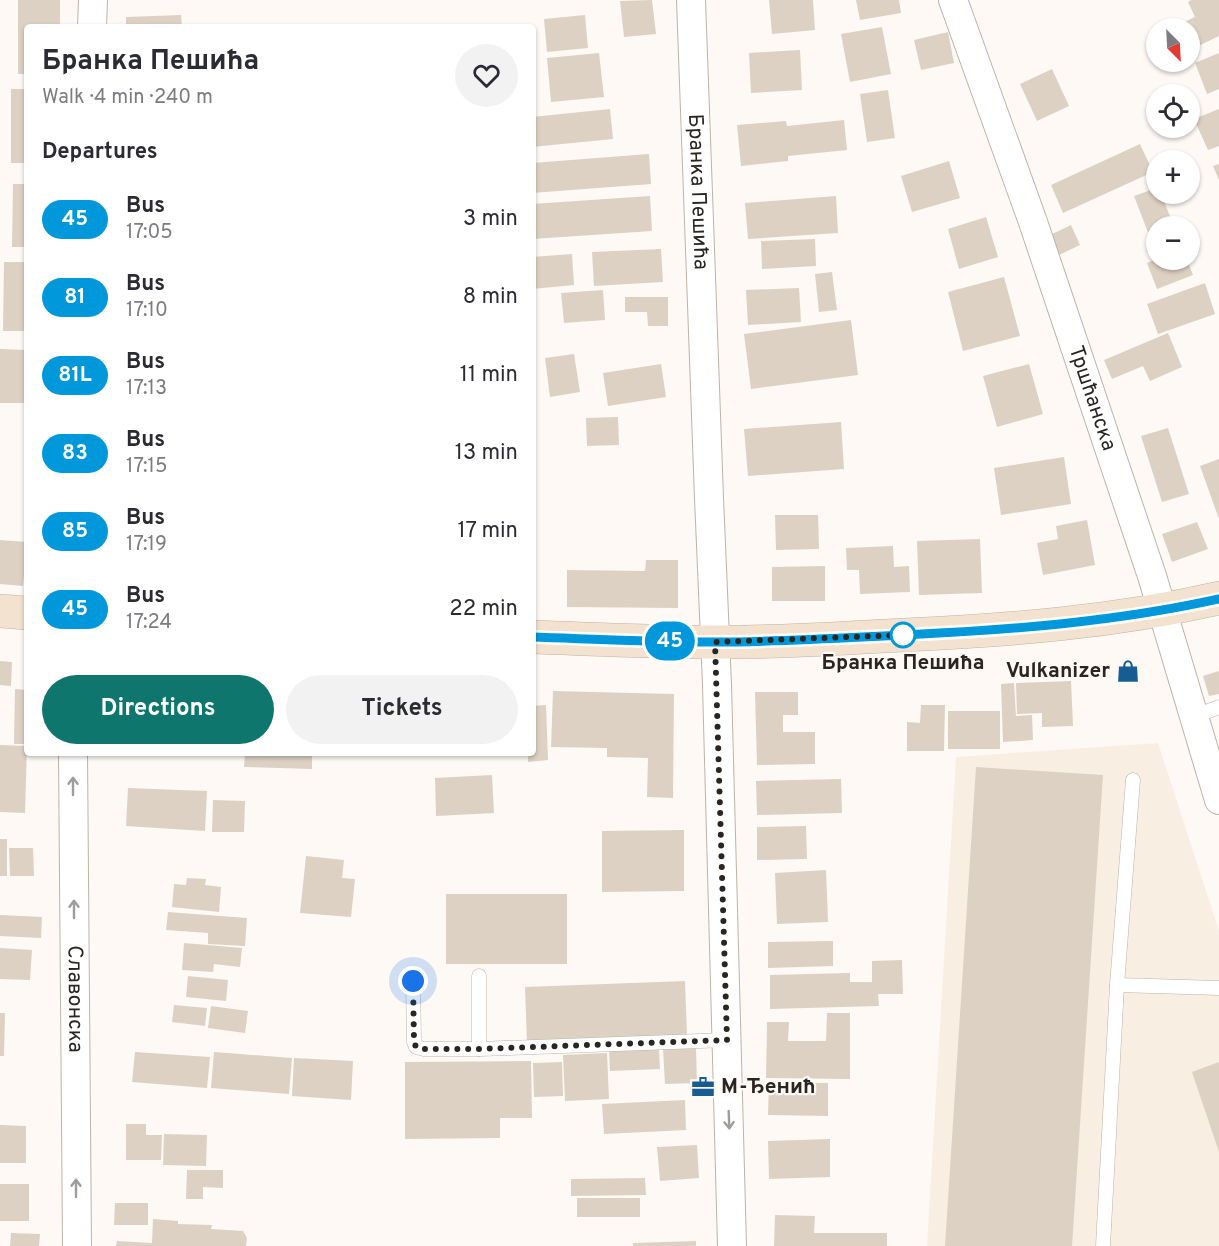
<!DOCTYPE html>
<html lang="en">
<head>
<meta charset="utf-8">
<style>
  body { margin:0; font-family:Overpass,sans-serif; background:#f2f2f3; color:#2b2b33; height:100vh; display:flex; flex-direction:column; font-size:22px; white-space:nowrap }
  * { box-sizing:border-box; margin:0 }
  p { font-size:20px; color:#7c7c81 }
  .icon { flex:none; width:33px; height:33px; fill:none; stroke:currentColor; stroke-width:2; stroke-linecap:round; stroke-linejoin:round }
  .map { position:relative; flex:1; overflow:hidden }
  .side { position:absolute; left:24px; top:24px; width:512px; height:732px; display:flex; flex-direction:column; background:#fff; border-radius:6px; box-shadow:0 2px 4px #0004 }
  .side>* { flex:none }
  .badge { padding:0 12px; border-radius:20px; font-size:21px; line-height:39px }
  .needle { width:39px; rotate:156deg }
  .fabs { position:absolute; left:1146px; top:18px; display:grid; gap:12px }
  .fabs a { display:grid; place-items:center; width:54px; height:54px; border-radius:50%; background:#fff; box-shadow:0 2px 4px #0004; font-size:30px }
  .you { position:absolute; width:30px; height:30px; margin:-15px; border:4px solid #fff; border-radius:50%; background:#1a73e8; box-shadow:0 0 0 9px #1a73e833 }
  .map>.badge { position:absolute; translate:-50% -50%; box-shadow:0 0 0 3px #fff }
  h2 { padding:0 18px; font-size:22px; line-height:54px }
  .round { display:grid; place-items:center; flex:none; width:63px; height:63px; border-radius:32px; background:#f2f2f3 }
  .headline { display:flex; align-items:center; justify-content:space-between; height:102px; padding:0 18px }
  h1 { font-size:28px; font-weight:700; line-height:45px }
  .button { display:flex; gap:12px; margin-top:auto; padding:12px 18px }
  .button a { flex:1; height:69px; border-radius:36px; background:#0f766e; color:#fff; font-size:24px; font-weight:700; line-height:69px; text-align:center }
  .button a+a { background:#f2f2f3; color:#2b2b33 }
  ul { padding:0; list-style:none }
  li { display:flex; align-items:center; gap:18px; height:78px; padding:0 18px }
  li div { flex:1 }
  li b { display:block; font-size:22px }
  li em { font-style:normal }
  li .badge { min-width:66px; font-weight:700; text-align:center }
  .map>svg:first-child { display:block }
  .built { fill:#f9eee2 }
  .building { fill:#ddd1c4 }
  .lines { fill:none; stroke-linecap:round; stroke-linejoin:round }
  .service-casing { stroke:#bfb3a6; stroke-width:15 }
  .minor-casing { stroke:#bfb3a6; stroke-width:30 }
  .secondary-casing { stroke:#bfb3a6; stroke-width:34 }
  .service { stroke:#fff; stroke-width:14 }
  .minor { stroke:#fff; stroke-width:28 }
  .secondary { stroke:#f3e2d0; stroke-width:33 }
  .oneway { stroke:#9f9d9b }
  .line-casing { stroke:#fff; stroke-width:14 }
  .line { stroke:#0098da; stroke-width:9 }
  .walk { stroke:#292520; stroke-width:6; stroke-dasharray:0 10.8 }
  .stop-dot { fill:#fff; stroke:#0098da; stroke-width:3 }
  .labels { text-anchor:middle; dominant-baseline:central; stroke-width:4.5; stroke-linejoin:round; paint-order:stroke }
  .street-label { font-size:21px; fill:#292520; stroke:#fef9f4 }
  .stop-label { font-size:21px; font-weight:bold; fill:#292520; stroke:#fef9f4 }
  .poi-label { font-size:21px; font-weight:bold; fill:#292520; stroke:#fef9f4; text-anchor:end }
</style>
</head>
<body>
<div class="map">
<svg width="1219" height="1246" viewBox="0 0 1219 1246">
  <rect width="100%" height="100%" fill="#fef9f4"/>
  <polygon class="built" points="1158,743 1219,931 1219,1246 927,1246 956,757"/>
  <g class="building">
    <polygon points="18,0 60,0 60,27 27,27 27,74 18,74"/>
    <polygon points="652,0 656,34 624,37 620,1"/>
    <polygon points="769,0 813,0 815,30 772,34"/>
    <polygon points="856,0 899,0 901,13 860,20"/>
    <polygon points="1191,0 1219,0 1219,36 1190,50 1190,28 1172,28 1195,17 1188,2"/>
    <polygon points="181,15 182,27 126,27 126,17"/>
    <polygon points="585,15 588,48 547,52 544,19"/>
    <polygon points="882,27 891,74 850,82 841,34"/>
    <polygon points="948,32 954,63 921,70 914,40"/>
    <polygon points="1156,36 1156,51 1151,38"/>
    <polygon points="800,50 802,90 751,93 749,53"/>
    <polygon points="599,53 604,97 551,102 547,58"/>
    <polygon points="1219,53 1219,89 1207,94 1195,63"/>
    <polygon points="1052,69 1069,106 1037,121 1020,84"/>
    <rect x="11" y="89" width="16" height="74"/>
    <polygon points="888,90 895,138 867,142 860,94"/>
    <polygon points="610,109 613,139 532,147 532,117"/>
    <polygon points="1219,109 1219,146 1208,150 1194,119"/>
    <polygon points="844,120 847,150 788,156 788,161 741,166 737,125 786,121 787,126"/>
    <polygon points="1140,144 1153,172 1063,213 1051,185"/>
    <polygon points="649,154 651,184 532,193 532,163"/>
    <polygon points="949,161 960,198 912,212 901,176"/>
    <polygon points="1219,164 1219,180 1213,166"/>
    <polygon points="13,184 27,184 27,247 12,247"/>
    <polygon points="1156,188 1156,194 1161,194 1174,226 1156,226 1156,253 1134,196"/>
    <polygon points="650,196 652,231 532,239 532,204"/>
    <polygon points="836,196 838,233 748,239 745,203"/>
    <polygon points="986,217 998,257 959,269 948,229"/>
    <polygon points="1071,225 1080,245 1057,256 1048,236"/>
    <polygon points="815,239 816,266 762,269 761,241"/>
    <polygon points="661,249 663,282 594,286 592,252"/>
    <polygon points="572,254 574,285 532,289 532,257"/>
    <polygon points="1156,259 1187,260 1193,275 1157,289 1147,263"/>
    <polygon points="4,262 27,262 27,331 3,331"/>
    <polygon points="832,272 837,310 819,312 815,274"/>
    <polygon points="1004,277 1020,336 963,351 948,292"/>
    <polygon points="1205,283 1215,314 1158,334 1147,304"/>
    <polygon points="799,288 801,322 748,325 746,290"/>
    <polygon points="603,290 605,320 564,323 561,293"/>
    <polygon points="625,297 668,297 668,326 648,326 647,312 625,312"/>
    <polygon points="851,320 858,375 751,389 744,334"/>
    <polygon points="1168,333 1182,367 1150,381 1143,366 1112,379 1104,360"/>
    <polygon points="0,349 27,350 27,403 0,403"/>
    <polygon points="574,354 580,392 550,397 545,358"/>
    <polygon points="661,364 666,397 608,406 603,373"/>
    <polygon points="1029,364 1043,414 997,427 983,376"/>
    <polygon points="618,417 619,445 587,446 586,418"/>
    <polygon points="841,422 844,469 748,476 744,429"/>
    <polygon points="1168,428 1189,494 1162,502 1141,436"/>
    <polygon points="1064,457 1071,504 1001,515 994,468"/>
    <polygon points="1219,459 1219,519 1200,466"/>
    <polygon points="775,515 818,515 819,549 776,550"/>
    <polygon points="1087,520 1095,565 1043,575 1037,543 1058,539 1056,526"/>
    <polygon points="1197,522 1208,549 1172,562 1162,534"/>
    <polygon points="980,539 982,593 919,595 917,541"/>
    <polygon points="0,540 27,542 23,586 0,584"/>
    <polygon points="893,546 894,567 909,566 910,592 860,594 859,570 847,570 846,548"/>
    <polygon points="646,560 678,560 678,608 567,607 567,570 645,571"/>
    <polygon points="825,566 825,601 772,601 772,567"/>
    <polygon points="0,661 12,662 11,686 0,685"/>
    <polygon points="1219,671 1219,694 1209,696 1203,676"/>
    <polygon points="1071,681 1073,726 1042,727 1042,713 1017,714 1016,683"/>
    <polygon points="1014,683 1016,716 1032,715 1033,740 1003,742 1001,684"/>
    <polygon points="15,689 27,690 27,744 14,744"/>
    <polygon points="553,691 674,694 673,798 647,797 648,758 607,757 607,748 551,747"/>
    <polygon points="755,692 798,692 798,715 783,715 783,732 815,732 815,764 757,765"/>
    <polygon points="546,705 548,760 528,762 528,753 532,753 532,706"/>
    <polygon points="921,705 945,705 944,751 907,751 907,722 920,723"/>
    <rect x="948" y="711" width="52" height="38"/>
    <polygon points="0,745 27,746 25,813 0,812"/>
    <polygon points="245,753 312,753 312,769 244,767"/>
    <polygon points="976,767 1103,775 1072,1246 945,1246"/>
    <polygon points="492,775 494,813 436,816 435,778"/>
    <polygon points="841,779 842,813 757,815 756,781"/>
    <polygon points="128,788 207,791 205,831 126,826"/>
    <polygon points="213,800 245,801 244,832 212,832"/>
    <polygon points="806,826 807,859 757,860 757,827"/>
    <polygon points="684,830 684,891 602,892 602,831"/>
    <rect x="0" y="839" width="7" height="37"/>
    <polygon points="9,848 33,848 34,876 10,876"/>
    <polygon points="306,856 344,860 342,878 355,879 351,917 300,913"/>
    <polygon points="826,870 828,922 777,924 775,873"/>
    <polygon points="187,878 206,879 205,885 221,887 219,912 172,907 174,884 186,885"/>
    <rect x="446" y="894" width="121" height="70"/>
    <polygon points="168,912 247,918 245,946 208,944 208,933 166,930"/>
    <polygon points="0,915 42,917 41,938 0,936"/>
    <polygon points="833,941 833,966 768,968 768,942"/>
    <polygon points="184,943 242,948 240,967 214,964 213,972 182,970"/>
    <polygon points="0,948 32,950 30,980 0,979"/>
    <polygon points="902,960 903,994 878,994 879,1006 770,1009 770,975 850,973 850,982 872,982 872,961"/>
    <polygon points="188,976 228,980 226,1001 186,997"/>
    <polygon points="685,981 687,1036 527,1043 525,987"/>
    <polygon points="174,1005 207,1008 205,1026 172,1022"/>
    <polygon points="211,1006 248,1011 245,1033 208,1028"/>
    <polygon points="0,1013 5,1013 4,1056 0,1056"/>
    <polygon points="827,1013 850,1013 850,1079 766,1078 767,1022 789,1022 788,1041 826,1041"/>
    <polygon points="696,1048 697,1083 665,1084 663,1049"/>
    <polygon points="659,1049 660,1069 610,1071 609,1050"/>
    <polygon points="135,1052 210,1057 207,1088 132,1082"/>
    <polygon points="214,1052 292,1058 289,1094 211,1088"/>
    <polygon points="607,1053 609,1099 565,1101 563,1055"/>
    <polygon points="294,1058 353,1061 351,1100 292,1096"/>
    <polygon points="531,1061 532,1118 500,1118 500,1138 405,1139 405,1062"/>
    <polygon points="562,1062 563,1096 534,1097 533,1063"/>
    <polygon points="1219,1062 1219,1152 1192,1072"/>
    <polygon points="769,1082 828,1083 828,1116 768,1115"/>
    <polygon points="685,1100 686,1130 604,1134 602,1104"/>
    <polygon points="126,1124 146,1124 146,1135 162,1135 161,1160 126,1160"/>
    <polygon points="0,1125 26,1126 26,1163 0,1163"/>
    <polygon points="164,1134 207,1135 206,1166 163,1165"/>
    <polygon points="830,1139 830,1177 769,1179 768,1141"/>
    <polygon points="697,1145 699,1178 660,1181 657,1147"/>
    <polygon points="187,1170 223,1170 223,1188 203,1187 203,1199 186,1199"/>
    <polygon points="645,1178 646,1195 571,1196 571,1179"/>
    <rect x="0" y="1184" width="29" height="37"/>
    <rect x="577" y="1198" width="63" height="19"/>
    <polygon points="115,1203 148,1203 148,1225 114,1225"/>
    <polygon points="775,1215 815,1216 814,1233 887,1233 887,1246 774,1246"/>
    <polygon points="153,1219 178,1221 178,1224 212,1225 211,1229 243,1231 247,1238 246,1246 116,1246 117,1241 152,1243"/>
    <polygon points="11,1233 40,1234 39,1246 10,1246"/>
    <polygon points="696,1241 696,1246 633,1246 633,1243"/>
  </g>
  <g class="lines">
    <g class="service-casing">
      <g id="service">
        <polyline points="1195,716 1219,707"/>
        <polyline points="479,976 479,1049"/>
        <polyline points="413,981 414,1042 416,1047 424,1049 479,1049 727,1040"/>
        <polyline points="1117,985 1133,780"/>
        <polyline points="1103,1246 1117,985 1219,988"/>
      </g>
    </g>
    <g class="minor-casing">
      <g id="minor">
        <path id="s1" d="M 691,0 L 709,498 L 717,685 L 732,1246"/>
        <path id="s2" d="M 953,0 L 1033,222 L 1152,576 L 1219,800"/>
        <polyline points="92,27 93,0"/>
        <path id="s3" d="M 73,753 L 77,1246"/>
      </g>
    </g>
    <g class="secondary-casing">
      <g id="secondary">
        <polyline points="0,611 27,613"/>
        <path d="M 532,637 C 593,639 653,642 714,642 C 777,643 841,638 904,635 C 1011,630 1114,622 1219,598"/>
      </g>
    </g>
    <use href="#service" class="service"/>
    <use href="#minor" class="minor"/>
    <use href="#secondary" class="secondary"/>
  </g>
  <defs><path id="oneway-shaft" d="M-6 0H5M1.5-3L5.5 0L1.5 3" fill="none" stroke-width="1.6" stroke-linecap="round" stroke-linejoin="round" transform="scale(1.5)"/></defs>
  <g class="oneway">
    <use href="#oneway-shaft" transform="translate(73 786) rotate(-90)"/>
    <use href="#oneway-shaft" transform="translate(74 909) rotate(-90)"/>
    <use href="#oneway-shaft" transform="translate(729 1120) rotate(88)"/>
    <use href="#oneway-shaft" transform="translate(76 1188) rotate(-90)"/>
  </g>
  <g class="lines">
    <g class="line-casing">
      <path id="line" d="M 532,637 C 593,639 653,642 714,642 C 777,642 841,638 904,635 C 1010,630 1115,622 1219,599"/>
    </g>
    <use href="#line" class="line"/>
    <polyline class="walk" points="413,981 414,1042 416,1047 424,1049 479,1049 727,1040 715,642 903,635"/>
  </g>
  <defs>
    <g id="shop-bare" transform="scale(1.8)"><path d="M-5-2.5h2.3a2.7 3.5 0 0 1 5.4 0H5L5.5 6h-11ZM-1.5-2.5h3a1.5 2.3 0 0 0-3 0Z" fill="#185d92" stroke="#fef9f4" stroke-width="2.5" paint-order="stroke"/></g>
    <g id="office-bare" transform="scale(1.8)"><path d="M-6-3h4V-5.5h4V-3h4V5H-6ZM-1-4.5V-3h2v-1.5ZM-6 0V1H6V0Z" fill="#185d92" stroke="#fef9f4" stroke-width="2.5" paint-order="stroke"/></g>
  </defs>
  <g fill-rule="evenodd">
    <use href="#shop-bare" x="1128" y="671"/>
    <use href="#office-bare" x="703" y="1087"/>
  </g>
  <circle class="stop-dot" cx="903" cy="635" r="12"/>
  <g class="labels">
    <g class="street-label">
      <text stroke="none"><textPath href="#s1" startOffset="192">Бранка Пешића</textPath></text>
      <text stroke="none"><textPath href="#s2" startOffset="422">Тршћанска</textPath></text>
      <text stroke="none"><textPath href="#s3" startOffset="246">Славонска</textPath></text>
    </g>
    <g class="stop-label">
      <text x="903" y="663">Бранка Пешића</text>
    </g>
    <g class="poi-label">
      <text x="1110" y="671">Vulkanizer</text>
      <text x="721" y="1087" text-anchor="start">М-Ђенић</text>
    </g>
  </g>
</svg>
<div class="fabs">
<a><svg class="needle" viewBox="-14 -14 28 28"><path d="M0-13l5 13h-10z" fill="#e53935"/><path d="M0 13l5-13h-10z" fill="#7c7c81"/></svg></a>
<a><svg class="icon" aria-label="locate" viewBox="0 0 24 24"><circle cx="12" cy="12" r="6"/><path d="M12 2v4M12 18v4M2 12h4M18 12h4"/></svg></a>
<a>+</a>
<a>−</a>
</div>
<div class="you" style="left:413px;top:981px"></div>
<b class="badge" style="left:670px;top:641px;background:#0098da;color:#fff">45</b>
<section class="side">
<div class="headline"><div><h1>Бранка Пешића</h1><p>Walk · 4 min · 240 m</p></div><a class="round"><svg class="icon" aria-label="heart" viewBox="0 0 24 24"><path d="M12 20l-8-8c-3-5 5-10 8-4 3-6 11-1 8 4z"/></svg></a></div>
<h2>Departures</h2>
<ul>
<li><span class="badge" style="background:#0098da;color:#fff">45</span><div><b>Bus</b><p>17:05</p></div><em>3 min</em></li>
<li><span class="badge" style="background:#0098da;color:#fff">81</span><div><b>Bus</b><p>17:10</p></div><em>8 min</em></li>
<li><span class="badge" style="background:#0098da;color:#fff">81L</span><div><b>Bus</b><p>17:13</p></div><em>11 min</em></li>
<li><span class="badge" style="background:#0098da;color:#fff">83</span><div><b>Bus</b><p>17:15</p></div><em>13 min</em></li>
<li><span class="badge" style="background:#0098da;color:#fff">85</span><div><b>Bus</b><p>17:19</p></div><em>17 min</em></li>
<li><span class="badge" style="background:#0098da;color:#fff">45</span><div><b>Bus</b><p>17:24</p></div><em>22 min</em></li>
</ul>
<div class="button"><a>Directions</a><a>Tickets</a></div>
</section>
</div>
</body>
</html>
